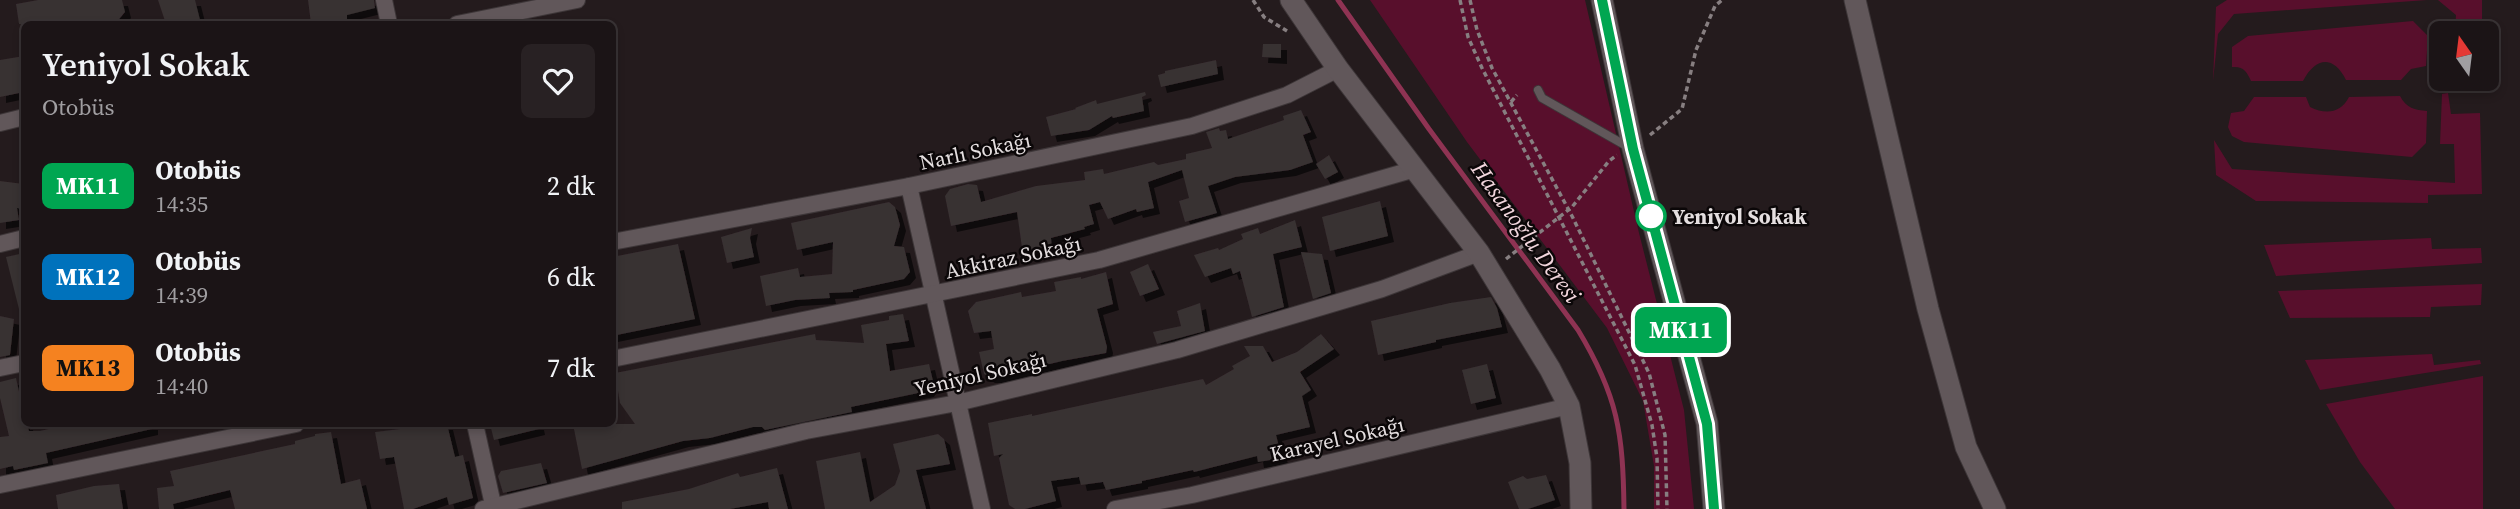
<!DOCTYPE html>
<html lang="tr">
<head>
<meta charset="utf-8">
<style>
  body { margin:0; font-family:"Source Serif 4",serif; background:#282123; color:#f1f3f6; height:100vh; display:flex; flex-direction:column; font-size:26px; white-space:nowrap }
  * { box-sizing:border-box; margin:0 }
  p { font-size:23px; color:#a09ea1 }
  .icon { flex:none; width:38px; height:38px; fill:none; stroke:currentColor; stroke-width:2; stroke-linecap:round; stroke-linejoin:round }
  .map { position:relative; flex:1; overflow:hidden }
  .panel { position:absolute; left:21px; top:21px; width:595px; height:406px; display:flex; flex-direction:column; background:#1b1416; border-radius:10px; box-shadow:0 4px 10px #0003,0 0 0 2px #393335 }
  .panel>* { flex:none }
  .badge { padding:0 14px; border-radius:10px; font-size:24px; line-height:46px }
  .needle { width:46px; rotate:346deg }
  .fabs { position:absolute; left:2429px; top:21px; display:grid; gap:14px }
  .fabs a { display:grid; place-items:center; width:70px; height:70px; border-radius:10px; background:#1b1416; box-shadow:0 4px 10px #0003,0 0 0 2px #393335; font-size:35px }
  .map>.badge { position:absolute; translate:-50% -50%; box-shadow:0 0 0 4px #fff }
  .round { display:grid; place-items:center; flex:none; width:74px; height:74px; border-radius:10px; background:#282123 }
  .summary { display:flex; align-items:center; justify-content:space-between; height:119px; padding:0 21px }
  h1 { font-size:33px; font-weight:600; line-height:52px }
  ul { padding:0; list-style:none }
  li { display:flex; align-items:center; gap:21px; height:91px; padding:0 21px }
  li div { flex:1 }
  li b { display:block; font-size:26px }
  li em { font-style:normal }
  li .badge { min-width:77px; font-weight:700; text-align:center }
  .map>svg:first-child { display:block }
  .green { fill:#580f2c }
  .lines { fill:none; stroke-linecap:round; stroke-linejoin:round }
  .stream { stroke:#8f3353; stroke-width:5 }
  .building { fill:#393032; filter:url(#shadow) }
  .service-casing { stroke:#3d3638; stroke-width:10 }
  .minor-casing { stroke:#3d3638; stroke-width:18 }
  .tertiary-casing { stroke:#3d3638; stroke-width:23 }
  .path { stroke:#877f81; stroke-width:3.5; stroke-dasharray:5 3.5; stroke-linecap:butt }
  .service { stroke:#61575a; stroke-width:8 }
  .minor { stroke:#61575a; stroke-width:16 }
  .tertiary { stroke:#61575a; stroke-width:21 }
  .line-casing { stroke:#fff; stroke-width:16 }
  .line { stroke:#00a651; stroke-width:10 }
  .stop-dot { fill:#fff; stroke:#00a651; stroke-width:3.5 }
  .labels { text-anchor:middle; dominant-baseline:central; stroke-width:5; stroke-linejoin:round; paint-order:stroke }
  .street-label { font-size:21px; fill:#e5dfe0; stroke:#0b0708 }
  .stop-label { font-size:21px; font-weight:bold; fill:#e5dfe0; stroke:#0b0708; text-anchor:start }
  .water-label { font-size:23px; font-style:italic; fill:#f2d6dd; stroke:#0b0708 }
</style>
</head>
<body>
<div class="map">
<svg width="2520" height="509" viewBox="0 0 2520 509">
  <defs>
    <filter id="shadow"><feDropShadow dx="6" dy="6" stdDeviation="0" flood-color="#0009"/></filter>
  </defs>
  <rect width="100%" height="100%" fill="#241b1d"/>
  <g class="green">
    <polygon points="1370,0 1585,0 1639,233 1684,410 1694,509 1654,509 1654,466 1643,401 1607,328 1467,142"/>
    <polygon points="2227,0 2427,0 2234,14 2218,34 2213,81 2216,7"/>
    <polygon points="2438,0 2482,0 2482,33 2455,33 2456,15"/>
    <path d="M 2413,21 L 2428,36 L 2426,66 L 2411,69 L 2401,80 L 2346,80 C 2333,54 2315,58 2303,81 L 2251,81 C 2247,72 2244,66 2232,67 L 2232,47 L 2248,36 Z"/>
    <polygon points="2448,93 2451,114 2480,113 2482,194 2428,195 2428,203 2256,201 2216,175 2214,140 2232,169 2455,183 2454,144 2440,144 2442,94"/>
    <path d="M 2400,96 C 2406,108 2415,110 2427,111 L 2426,143 L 2412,157 L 2244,142 L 2232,136 L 2228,127 L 2231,113 L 2244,111 L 2254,97 L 2306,97 L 2310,107 C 2326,115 2341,113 2349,97 Z"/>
    <polygon points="2431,238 2432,249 2481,248 2482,263 2276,276 2264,245"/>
    <polygon points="2482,284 2481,305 2431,307 2430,317 2290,318 2278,291"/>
    <polygon points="2432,354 2434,365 2480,360 2481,364 2320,390 2305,360"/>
    <polygon points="2483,376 2483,509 2395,509 2360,462 2326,404"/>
  </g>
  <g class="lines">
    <path class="stream" d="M 1338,0 L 1429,129 L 1578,330 C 1618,396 1623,433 1624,509"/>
  </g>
  <g class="building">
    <polygon points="38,0 122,0 125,12 115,24 19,24 16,4"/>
    <polygon points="158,0 195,0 201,24 166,24"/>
    <polygon points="308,0 374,0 375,8 347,15 347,19 311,24"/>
    <polygon points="1263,44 1281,44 1281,58 1262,57"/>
    <polygon points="24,56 24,92 0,97 0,60"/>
    <polygon points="1216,60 1218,74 1161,87 1158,75 1165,73 1165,71"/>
    <polygon points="1145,92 1146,95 1142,97 1144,111 1113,118 1112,116 1089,130 1051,136 1046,117 1076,109 1075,108 1096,100 1097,104"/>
    <polygon points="1301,110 1311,132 1303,135 1313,162 1290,170 1235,177 1208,186 1217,213 1185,222 1179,201 1189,198 1182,170 1148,182 1154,208 1137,212 1136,209 1108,219 1100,202 1089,205 1094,224 1084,227 1085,229 1051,238 1052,249 1023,255 1017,212 951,226 945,196 950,189 968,184 977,185 981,202 1036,186 1085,180 1084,172 1103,169 1104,174 1154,162 1158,165 1186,159 1186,154 1212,148 1206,132 1219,128 1220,131 1226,130 1228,139 1284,120 1283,116"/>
    <polygon points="1329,155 1338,172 1325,179 1316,164"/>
    <polygon points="0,181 24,184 24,209 17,208 19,220 0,223"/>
    <polygon points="1380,201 1388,236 1330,251 1322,217"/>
    <polygon points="889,202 895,207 900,225 894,246 904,247 910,272 904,279 853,290 853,292 829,293 830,298 795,300 766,306 760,276 798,268 800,277 832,274 833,242 797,250 791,223"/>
    <polygon points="1295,220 1302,247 1273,254 1284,307 1252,317 1240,271 1233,274 1231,268 1205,277 1194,255 1218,248 1219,250 1243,239 1241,234 1258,228 1260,234"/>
    <polygon points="752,228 750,238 754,257 727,263 721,237"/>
    <polygon points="678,244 695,319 612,336 612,257"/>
    <polygon points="1301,252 1322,254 1331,293 1313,299"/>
    <polygon points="24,253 24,309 19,309 6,257"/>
    <polygon points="1148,264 1159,289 1140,296 1130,272"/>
    <polygon points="1106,272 1113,304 1097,309 1107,347 1106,353 1062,361 997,377 989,377 984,374 979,352 994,349 991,331 974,333 968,311 976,302 1021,292 1022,297 1056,291 1054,282 1081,277 1081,279"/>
    <polygon points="1491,297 1497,308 1502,327 1436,340 1436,342 1378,355 1371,321 1450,303"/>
    <polygon points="1200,303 1205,331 1157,344 1153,332 1181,326 1177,311"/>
    <polygon points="903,314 909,341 886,344 890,371 929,364 933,381 928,391 851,407 852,412 765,430 762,427 753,427 710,438 683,441 582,469 573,424 635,424 620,403 615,373 815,334 816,340 864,343 861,325 889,320 889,316"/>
    <polygon points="0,316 14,319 10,355 0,357"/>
    <polygon points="1321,334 1334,349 1300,372 1311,390 1302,396 1310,427 1276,435 1282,458 1258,462 1257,456 1194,472 1193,470 1142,481 1142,483 1106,490 1103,482 1081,485 1079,477 1051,481 1056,501 1025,509 1015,509 1009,505 999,458 1003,454 994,456 988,423 1032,414 1032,416 1203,379 1206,385 1234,369 1232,366 1250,356 1244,346 1263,346 1272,362 1297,352"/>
    <polygon points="1487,364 1496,398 1471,404 1462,370"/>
    <polygon points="16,378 24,414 24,424 27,424 29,431 40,431 69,424 152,424 152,429 46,453 48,463 14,470 13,466 0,469 0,437 9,436 0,398 0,382"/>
    <polygon points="416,424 447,424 455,457 463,455 473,498 449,505 447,497 413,509 404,509 394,457 380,459 375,432 417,427"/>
    <polygon points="490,424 538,424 539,429 494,440"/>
    <polygon points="331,432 341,484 360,479 367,509 235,509 230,490 173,504 174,509 159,509 157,488 174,486 170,471 295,444 295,441 315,436 315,434"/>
    <polygon points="938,434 944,439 950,464 916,470 926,509 825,509 816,461 860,452 870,502 895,485 900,471 893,444"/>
    <polygon points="541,463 547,483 503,493 498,476 501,471"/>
    <polygon points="777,468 788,509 769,509 768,502 730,509 622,509 622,502 689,489 738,473 740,477"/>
    <polygon points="1546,475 1555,500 1528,509 1519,509 1508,482 1523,476 1527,479"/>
    <polygon points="119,484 123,509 58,509 56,495 94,486"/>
  </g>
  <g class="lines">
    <g class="service-casing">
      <polyline id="service" points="1538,90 1542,98 1630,148"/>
    </g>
    <g class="minor-casing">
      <g id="minor">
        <polyline points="384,0 389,24"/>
        <polyline points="457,24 577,0"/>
        <polyline points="0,123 24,117"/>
        <polyline points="909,186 982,509"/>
        <polyline points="612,242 909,186 1192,126 1287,95 1338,69"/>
        <polyline points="0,244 24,238"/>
        <polyline points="612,359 1099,260 1415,169"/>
        <polyline points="0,368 24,363"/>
        <polyline points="475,424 494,509"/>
        <polyline points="0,485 296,424"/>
        <polyline points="483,509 806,431 957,403 1177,350 1382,289 1479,253"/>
        <polyline points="1115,509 1192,495 1569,406"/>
      </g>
    </g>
    <g class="tertiary-casing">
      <g id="tertiary">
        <polyline points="1291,0 1338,69 1479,253 1550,369 1569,406 1580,463 1581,509"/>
        <polyline points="1602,0 1633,149 1707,423 1714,509"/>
        <polyline points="1855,0 1928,309 1966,447 1995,509"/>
      </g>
    </g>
    <g class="path">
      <polyline points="1253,0 1264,17 1287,31"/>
      <polyline points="1460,0 1468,37 1482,68 1635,365 1652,425 1657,458 1658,509"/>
      <polyline points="1470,0 1477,30 1492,68 1572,216 1649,373 1665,435 1667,509"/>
      <polyline points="1511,102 1517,95"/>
      <polyline points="1650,135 1682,109 1696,50 1715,6 1722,0"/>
      <polyline points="1506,259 1572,207 1609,161 1617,155"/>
    </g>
    <use href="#service" class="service"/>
    <use href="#minor" class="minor"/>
    <use href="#tertiary" class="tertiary"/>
  </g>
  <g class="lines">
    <g class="line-casing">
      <polyline id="line" points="1602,0 1633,149 1707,424 1714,509"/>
    </g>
    <use href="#line" class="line"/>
  </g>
  <circle class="stop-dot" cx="1651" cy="216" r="14"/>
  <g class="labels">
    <g class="street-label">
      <text transform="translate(975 151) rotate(-12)">Narlı Sokağı</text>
      <text transform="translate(1013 257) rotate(-12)">Akkiraz Sokağı</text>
      <text transform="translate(980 374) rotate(-13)">Yeniyol Sokağı</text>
      <text transform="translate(1337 439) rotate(-13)">Karayel Sokağı</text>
    </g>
    <g class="stop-label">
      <text x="1672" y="216">Yeniyol Sokak</text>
    </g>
    <g class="water-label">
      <text transform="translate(1526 232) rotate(54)">Hasanoğlu Deresi</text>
    </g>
  </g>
</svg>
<div class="fabs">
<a><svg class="needle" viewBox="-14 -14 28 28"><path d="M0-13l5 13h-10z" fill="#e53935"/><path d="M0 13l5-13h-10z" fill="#a09ea1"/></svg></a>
</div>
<b class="badge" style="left:1681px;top:330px;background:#00a651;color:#fff">MK11</b>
<section class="panel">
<div class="summary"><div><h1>Yeniyol Sokak</h1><p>Otobüs</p></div><a class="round"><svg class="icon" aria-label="heart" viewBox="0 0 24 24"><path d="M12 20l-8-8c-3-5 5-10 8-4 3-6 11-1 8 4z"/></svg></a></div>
<ul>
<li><span class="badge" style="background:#00a651;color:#fff">MK11</span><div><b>Otobüs</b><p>14:35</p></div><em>2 dk</em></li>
<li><span class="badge" style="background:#0072bc;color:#fff">MK12</span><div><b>Otobüs</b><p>14:39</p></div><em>6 dk</em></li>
<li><span class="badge" style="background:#f58220;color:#111">MK13</span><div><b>Otobüs</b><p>14:40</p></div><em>7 dk</em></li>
</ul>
</section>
</div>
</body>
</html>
